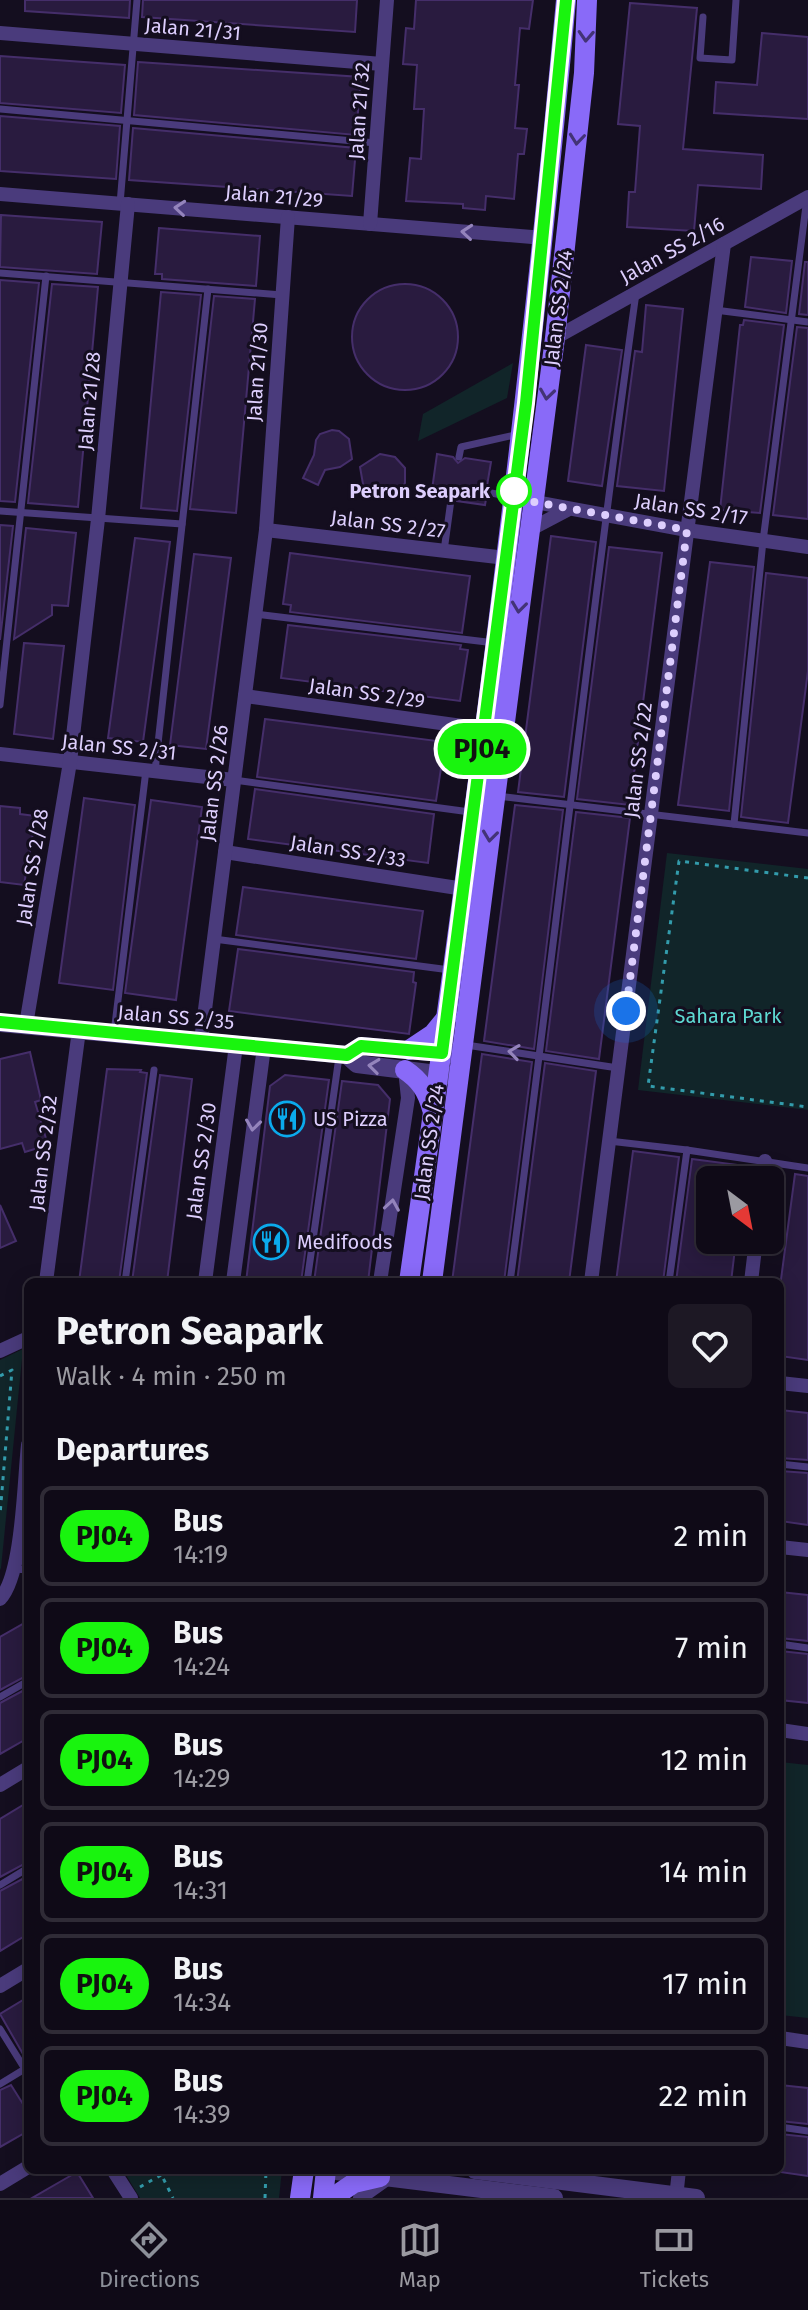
<!DOCTYPE html>
<html lang="en">
<head>
<meta charset="utf-8">
<style>
  body { margin:0; font-family:"Fira Sans",sans-serif; background:#1d1824; color:#f1f3f6; height:100vh; display:flex; flex-direction:column; font-size:30px; white-space:nowrap }
  * { box-sizing:border-box; margin:0 }
  p { font-size:26px; color:#9b9aa1 }
  .icon { flex:none; width:44px; height:44px; fill:none; stroke:currentColor; stroke-width:2; stroke-linecap:round; stroke-linejoin:round }
  .map { position:relative; flex:1; overflow:hidden }
  .drawer { position:absolute; left:24px; top:1278px; width:760px; height:896px; display:flex; flex-direction:column; background:#0f0a17; border-radius:12px; box-shadow:0 4px 20px #0003,0 0 0 2px #2f2b36 }
  .drawer>* { flex:none }
  .badge { padding:0 16px; border-radius:26px; font-size:28px; line-height:52px }
  .needle { width:52px; rotate:148deg }
  .controls { position:absolute; left:696px; top:1166px; display:grid; gap:16px }
  .controls a { display:grid; place-items:center; width:88px; height:88px; border-radius:12px; background:#0f0a17; box-shadow:0 4px 20px #0003,0 0 0 2px #2f2b36; font-size:40px }
  .you { position:absolute; width:40px; height:40px; margin:-20px; border:6px solid #fff; border-radius:50%; background:#1a73e8; box-shadow:0 0 0 12px #1a73e833 }
  .map>.badge { position:absolute; translate:-50% -50%; box-shadow:0 0 0 4px #fff }
  h2 { padding:0 32px; font-size:30px; line-height:72px }
  .round { display:grid; place-items:center; flex:none; width:84px; height:84px; border-radius:12px; background:#1d1824 }
  .headline { display:flex; align-items:center; justify-content:space-between; height:136px; padding:0 32px }
  h1 { font-size:38px; font-weight:700; line-height:60px }
  ul { padding:0; list-style:none }
  li { display:flex; align-items:center; gap:24px; height:100px; margin:0 16px 12px; padding:0 16px; border:4px solid #2f2b36; border-radius:12px }
  li div { flex:1 }
  li b { display:block; font-size:30px }
  li em { font-style:normal }
  li .badge { min-width:88px; font-weight:700; text-align:center }
  .tabs { display:flex; justify-content:space-around; align-items:center; height:112px; border-top:2px solid #2f2b36; background:#0f0a17; font-size:22px; color:#9b9aa1 }
  .tabs a { display:grid; justify-items:center; gap:4px }
  .tabs .on { color:#8c9099 }
  .map>svg:first-child { display:block }
  .green { fill:#112529 }
  .building { fill:#291b3f; stroke:#452e6a; stroke-width:2 }
  .lines { fill:none; stroke-linecap:round; stroke-linejoin:round }
  .path { stroke:#339cac; stroke-width:3; stroke-dasharray:4 6; stroke-linecap:butt }
  .service { stroke:#4a3b7c; stroke-width:7 }
  .minor { stroke:#4a3b7c; stroke-width:14 }
  .tertiary { stroke:#4a3b7c; stroke-width:18 }
  .secondary { stroke:#896af8; stroke-width:20 }
  .oneway { stroke:#433376 }
  .oneway2 { stroke:#9484bc }
  .line-casing { stroke:#fff; stroke-width:18 }
  .line { stroke:#19f40e; stroke-width:12 }
  .walk { stroke:#ddcefd; stroke-width:8; stroke-dasharray:0 14.4 }
  .stop-dot { fill:#fff; stroke:#19f40e; stroke-width:4 }
  .labels { text-anchor:middle; dominant-baseline:central; stroke-width:6; stroke-linejoin:round; paint-order:stroke }
  .street-label { font-size:20px; fill:#ddcefd; stroke:#140e1f }
  .stop-label { font-size:20px; font-weight:bold; fill:#ddcefd; stroke:#140e1f; text-anchor:end }
  .park-label { font-size:20px; fill:#5ed9d2; stroke:#140e1f }
  .poi-label { font-size:20px; fill:#ddcefd; stroke:#140e1f; text-anchor:start }
</style>
</head>
<body>
<div class="map">
<svg width="808" height="2198" viewBox="0 0 808 2198">
  <rect width="100%" height="100%" fill="#140e1f"/>
  <g class="green">
    <polygon points="513,363 507,398 418,441 423,414"/>
    <polygon points="667,853 808,869 808,1110 638,1090"/>
    <polygon points="23,1349 1,1568 0,1570 0,1360"/>
    <polygon points="780,1762 808,1765 808,2018 780,2015"/>
    <polygon points="123,2170 282,2170 279,2198 140,2198"/>
  </g>
  <g class="building">
    <polygon points="25,0 130,0 129,18 25,11"/>
    <polygon points="143,0 357,0 355,32 142,17"/>
    <polygon points="416,0 533,0 529,29 520,28 515,85 519,85 515,128 527,129 524,154 518,154 514,199 486,196 485,210 463,208 463,204 406,201 410,158 421,159 424,109 414,109 417,65 403,64 406,28 414,29"/>
    <polygon points="630,3 697,8 683,149 763,155 761,189 698,185 694,231 627,227 629,192 635,192 640,126 618,124"/>
    <polygon points="762,33 808,37 808,119 714,113 716,82 757,85"/>
    <polygon points="0,56 125,65 121,113 0,103"/>
    <polygon points="138,62 361,77 356,135 134,115"/>
    <polygon points="0,116 120,126 116,179 0,171"/>
    <polygon points="133,128 356,148 352,196 129,180"/>
    <polygon points="1,215 102,222 97,274 0,267"/>
    <polygon points="159,228 260,236 256,286 162,279 162,274 155,274"/>
    <polygon points="751,257 792,261 786,313 745,307"/>
    <polygon points="805,262 808,262 808,315 799,314"/>
    <polygon points="0,280 39,283 15,502 0,501"/>
    <polygon points="52,284 98,287 78,507 28,503"/>
    <circle cx="405" cy="337" r="53"/>
    <polygon points="161,292 201,295 177,511 141,508"/>
    <polygon points="214,296 255,299 236,513 190,509"/>
    <polygon points="646,305 683,309 664,491 617,486 635,351 642,352"/>
    <polygon points="744,320 784,325 760,513 720,510 740,325 743,325"/>
    <polygon points="797,327 808,328 808,519 773,515"/>
    <polygon points="586,345 622,350 602,486 568,481"/>
    <polygon points="332,430 339,431 349,439 352,459 340,467 325,470 318,485 303,478 314,455 316,440 320,434"/>
    <polygon points="380,454 395,457 405,468 405,483 401,490 388,498 373,495 363,484 360,467"/>
    <polygon points="437,454 453,457 458,463 465,458 491,462 487,486 482,487 480,492 486,499 485,505 457,501 453,494 448,494 445,499 431,497"/>
    <polygon points="0,525 13,526 0,640"/>
    <polygon points="26,528 76,533 68,606 52,605 52,615 14,639"/>
    <polygon points="551,536 596,542 564,797 518,792"/>
    <polygon points="135,538 170,542 143,742 108,738"/>
    <polygon points="609,547 662,553 630,805 577,799"/>
    <polygon points="290,553 470,576 462,633 290,612 291,605 283,604"/>
    <polygon points="194,554 231,558 206,749 170,745"/>
    <polygon points="710,562 754,567 729,811 678,805"/>
    <polygon points="766,573 808,578 808,671 788,823 741,817"/>
    <polygon points="288,625 461,645 460,649 468,650 460,701 281,678"/>
    <polygon points="24,643 64,646 53,739 14,734"/>
    <polygon points="265,719 445,742 436,801 257,777"/>
    <polygon points="255,789 434,814 428,863 248,839"/>
    <polygon points="84,798 135,805 113,990 59,983"/>
    <polygon points="151,800 202,807 176,1000 125,993"/>
    <polygon points="515,805 563,810 534,1049 484,1041"/>
    <polygon points="0,806 20,808 20,814 36,816 24,885 0,882"/>
    <polygon points="576,812 630,818 599,1059 546,1051"/>
    <polygon points="243,887 423,911 416,959 236,935"/>
    <polygon points="238,949 414,972 413,982 416,983 409,1034 229,1011"/>
    <polygon points="30,1052 41,1100 35,1102 48,1145 25,1152 22,1143 0,1149 0,1059"/>
    <polygon points="482,1054 532,1062 504,1282 452,1282"/>
    <polygon points="545,1063 596,1071 569,1282 517,1282"/>
    <polygon points="107,1069 141,1070 140,1072 147,1073 119,1282 79,1282"/>
    <polygon points="160,1075 192,1079 167,1282 132,1282"/>
    <polygon points="285,1075 329,1080 301,1282 246,1282 270,1086"/>
    <polygon points="342,1081 378,1085 390,1099 368,1282 314,1282"/>
    <polygon points="633,1151 679,1157 663,1282 616,1282"/>
    <polygon points="692,1159 746,1166 744,1180 710,1180 710,1240 736,1240 731,1282 676,1282"/>
    <polygon points="795,1174 808,1176 808,1360 780,1356 780,1287"/>
    <polygon points="0,1205 16,1241 0,1248"/>
    <polygon points="780,1410 808,1413 808,1460 780,1458"/>
    <polygon points="780,1471 808,1473 808,1525 780,1521"/>
    <polygon points="780,1592 808,1595 808,1641 780,1638"/>
    <polygon points="28,1621 28,1675 0,1690 0,1637"/>
    <polygon points="780,1651 808,1654 808,1703 780,1700"/>
    <polygon points="28,1688 28,1738 0,1754 0,1703"/>
    <polygon points="28,1802 28,1862 0,1877 0,1819"/>
    <polygon points="28,1876 28,1934 0,1951 0,1891"/>
    <polygon points="28,1997 28,2061 27,2061 0,2014"/>
    <polygon points="11,2085 28,2112 28,2131 0,2147 0,2090"/>
    <polygon points="780,2085 808,2088 808,2124 780,2121"/>
    <polygon points="780,2134 808,2137 808,2176 780,2172"/>
    <polygon points="77,2172 93,2198 32,2198"/>
  </g>
  <g class="lines">
    <g class="path">
      <polyline points="808,878 679,861 648,1086 808,1107"/>
      <polyline points="0,1376 12,1370 0,1515"/>
      <polyline points="159,2170 173,2198"/>
      <polyline points="140,2187 161,2175"/>
      <polyline points="265,2198 266,2170"/>
    </g>
    <g class="service">
      <polyline points="703,17 700,58 732,60 736,0"/>
      <polyline points="0,109 376,143"/>
      <polyline points="120,204 137,0"/>
      <polyline points="0,273 282,295"/>
      <polyline points="715,310 808,322"/>
      <polyline points="459,457 461,447 519,434"/>
      <polyline points="486,492 512,497"/>
      <polyline points="0,511 182,524"/>
      <polyline points="444,551 451,500"/>
      <polyline points="255,614 495,643"/>
      <polyline points="0,705 46,276"/>
      <polyline points="155,771 208,289"/>
      <polyline points="234,780 470,812"/>
      <polyline points="497,796 808,833"/>
      <polyline points="734,824 763,541 807,198"/>
      <polyline points="214,939 450,970"/>
      <polyline points="114,1033 146,770"/>
      <polyline points="466,1045 618,1068"/>
      <polyline points="609,1141 687,1150 808,1168"/>
      <polyline points="125,1282 154,1070"/>
      <polyline points="307,1282 339,1057"/>
      <path d="M 510,1282 C 554,953 590,622 636,293"/>
      <polyline points="669,1282 687,1150"/>
      <polyline points="780,1464 808,1467"/>
      <polyline points="15,1569 28,1570"/>
      <polyline points="780,1644 808,1648"/>
      <polyline points="0,1697 28,1681"/>
      <polyline points="0,1885 28,1868"/>
      <polyline points="0,2029 28,2074"/>
      <polyline points="0,2084 28,2067"/>
      <polyline points="780,2127 808,2131"/>
    </g>
    <g class="minor">
      <polyline points="0,33 382,64"/>
      <polyline points="0,194 544,238"/>
      <polyline points="370,224 387,0"/>
      <polyline points="555,338 808,197"/>
      <polyline points="524,500 687,530 808,547"/>
      <polyline points="266,530 506,558"/>
      <polyline points="529,530 567,510"/>
      <polyline points="245,696 484,729"/>
      <polyline points="0,754 234,780"/>
      <polyline points="225,852 464,889"/>
      <polyline points="26,1025 70,762 98,519 128,204"/>
      <polyline points="201,1041 266,530 288,217"/>
      <polyline points="763,1180 765,1161"/>
      <polyline points="46,1282 79,1030"/>
      <polyline points="205,1282 236,1045"/>
      <polyline points="233,1282 264,1047"/>
      <polyline points="380,1282 408,1098 405,1070"/>
      <polyline points="591,1282 724,244"/>
      <polyline points="751,1282 756,1240"/>
      <polyline points="0,1351 28,1338"/>
      <polyline points="780,1383 808,1386"/>
      <polyline points="780,1547 808,1550"/>
      <path d="M 0,1599 C 23,1575 24,1480 28,1445"/>
      <polyline points="780,1730 808,1734"/>
      <polyline points="0,1785 28,1768"/>
      <polyline points="0,1986 28,1969"/>
      <polyline points="780,2038 808,2042"/>
      <polyline points="113,2170 131,2198"/>
      <polyline points="0,2184 28,2167"/>
      <polyline points="360,2198 388,2178"/>
      <polyline points="676,2198 679,2170"/>
    </g>
    <g class="tertiary">
      <polyline points="0,1023 347,1055 357,1064 453,1076"/>
      <polyline points="347,1055 361,1046 453,1054"/>
      <polyline points="328,2170 554,2198"/>
      <polyline points="475,2170 696,2198"/>
    </g>
    <g class="secondary">
      <polyline points="409,1050 433,1034 447,1017"/>
      <path d="M 405,1070 C 420,1080 427,1091 432,1109"/>
      <path d="M 409,1282 C 470,856 527,429 566,0"/>
      <polyline points="432,1282 555,338 584,73 587,0"/>
      <polyline points="300,2198 304,2170"/>
      <polyline points="323,2198 326,2170"/>
      <polyline points="332,2198 354,2183 380,2177"/>
    </g>
  </g>
  <defs><path id="oneway-chevron" d="M-2-3.5L2.5 0L-2 3.5" fill="none" stroke-width="1.6" stroke-linecap="round" stroke-linejoin="round" transform="scale(2)"/></defs>
  <g class="oneway">
    <use href="#oneway-chevron" transform="translate(586 36) rotate(93)"/>
    <use href="#oneway-chevron" transform="translate(577 139) rotate(96)"/>
    <use href="#oneway-chevron" transform="translate(547 394) rotate(98)"/>
    <use href="#oneway-chevron" transform="translate(519 607) rotate(97)"/>
    <use href="#oneway-chevron" transform="translate(490 836) rotate(97)"/>
  </g>
  <g class="oneway2">
    <use href="#oneway-chevron" transform="translate(180 208) rotate(-175)"/>
    <use href="#oneway-chevron" transform="translate(467 232) rotate(-175)"/>
    <use href="#oneway-chevron" transform="translate(514 1052) rotate(-172)"/>
    <use href="#oneway-chevron" transform="translate(374 1066) rotate(-173)"/>
    <use href="#oneway-chevron" transform="translate(253 1125) rotate(98)"/>
    <use href="#oneway-chevron" transform="translate(392 1205) rotate(-81)"/>
  </g>
  <g class="lines">
    <g class="line-casing">
      <polyline id="line" points="0,1022 347,1055 361,1046 442,1053 526,403 566,0"/>
    </g>
    <use href="#line" class="line"/>
    <polyline class="walk" points="514,491 513,498 687,530 626,1011"/>
  </g>
  <defs>
    <g id="restaurant-ring" transform="scale(1.8)"><circle r="9.5" fill="#140e1f" stroke="#0baaec" stroke-width="1.5"/><path d="M-5-6h1v4h1v-4h1v4h1v-4h1v5L-1.5 .5V6h-2V.5L-5-1ZM5-6V6H3V1.5H1.5Q1.5-4 5-6Z" fill="#0baaec"/></g>
  </defs>
  <g fill-rule="evenodd">
    <use href="#restaurant-ring" x="287" y="1119"/>
    <use href="#restaurant-ring" x="271" y="1242"/>
  </g>
  <circle class="stop-dot" cx="514" cy="491" r="16"/>
  <g class="labels">
    <g class="street-label">
      <text transform="translate(193 29) rotate(5)">Jalan 21/31</text>
      <text transform="translate(359 111) rotate(-86)">Jalan 21/32</text>
      <text transform="translate(274 196) rotate(5)">Jalan 21/29</text>
      <text transform="translate(672 250) rotate(-29)">Jalan SS 2/16</text>
      <text transform="translate(558 308) rotate(-83)">Jalan SS 2/24</text>
      <text transform="translate(257 372) rotate(-86)">Jalan 21/30</text>
      <text transform="translate(89 401) rotate(-85)">Jalan 21/28</text>
      <text transform="translate(691 509) rotate(9)">Jalan SS 2/17</text>
      <text transform="translate(388 524) rotate(7)">Jalan SS 2/27</text>
      <text transform="translate(367 693) rotate(8)">Jalan SS 2/29</text>
      <text transform="translate(119 747) rotate(6)">Jalan SS 2/31</text>
      <text transform="translate(638 760) rotate(-83)">Jalan SS 2/22</text>
      <text transform="translate(214 783) rotate(-83)">Jalan SS 2/26</text>
      <text transform="translate(348 851) rotate(9)">Jalan SS 2/33</text>
      <text transform="translate(32 867) rotate(-81)">Jalan SS 2/28</text>
      <text transform="translate(176 1017) rotate(5)">Jalan SS 2/35</text>
      <text transform="translate(429 1142) rotate(-82)">Jalan SS 2/24</text>
      <text transform="translate(43 1153) rotate(-83)">Jalan SS 2/32</text>
      <text transform="translate(201 1161) rotate(-82)">Jalan SS 2/30</text>
    </g>
    <g class="stop-label">
      <text x="490" y="491">Petron Seapark</text>
    </g>
    <g class="park-label">
      <text x="728" y="1016">Sahara Park</text>
    </g>
    <g class="poi-label">
      <text x="313" y="1119">US Pizza</text>
      <text x="297" y="1242">Medifoods</text>
    </g>
  </g>
</svg>
<div class="controls">
<a><svg class="needle" viewBox="-14 -14 28 28"><path d="M0-13l5 13h-10z" fill="#e53935"/><path d="M0 13l5-13h-10z" fill="#9b9aa1"/></svg></a>
</div>
<div class="you" style="left:626px;top:1011px"></div>
<b class="badge" style="left:482px;top:749px;background:#19f40e;color:#111">PJ04</b>
<section class="drawer">
<div class="headline"><div><h1>Petron Seapark</h1><p>Walk · 4 min · 250 m</p></div><a class="round"><svg class="icon" aria-label="heart" viewBox="0 0 24 24"><path d="M12 20l-8-8c-3-5 5-10 8-4 3-6 11-1 8 4z"/></svg></a></div>
<h2>Departures</h2>
<ul>
<li><span class="badge" style="background:#19f40e;color:#111">PJ04</span><div><b>Bus</b><p>14:19</p></div><em>2 min</em></li>
<li><span class="badge" style="background:#19f40e;color:#111">PJ04</span><div><b>Bus</b><p>14:24</p></div><em>7 min</em></li>
<li><span class="badge" style="background:#19f40e;color:#111">PJ04</span><div><b>Bus</b><p>14:29</p></div><em>12 min</em></li>
<li><span class="badge" style="background:#19f40e;color:#111">PJ04</span><div><b>Bus</b><p>14:31</p></div><em>14 min</em></li>
<li><span class="badge" style="background:#19f40e;color:#111">PJ04</span><div><b>Bus</b><p>14:34</p></div><em>17 min</em></li>
<li><span class="badge" style="background:#19f40e;color:#111">PJ04</span><div><b>Bus</b><p>14:39</p></div><em>22 min</em></li>
</ul>
</section>
</div>
<nav class="tabs">
<a class="on"><svg class="icon" aria-label="directions" viewBox="0 0 24 24"><path d="M12 3l9 9-9 9-9-9zM9 14v-3h6M13 9l2 2-2 2"/></svg>Directions</a>
<a><svg class="icon" aria-label="map" viewBox="0 0 24 24"><path d="M3 6l6-2 6 2 6-2v14l-6 2-6-2-6 2zM9 4v14M15 6v14"/></svg>Map</a>
<a><svg class="icon" aria-label="tickets" viewBox="0 0 24 24"><path d="M3 7h18v10H3zM15 7v10"/></svg>Tickets</a>
</nav>
</body>
</html>
